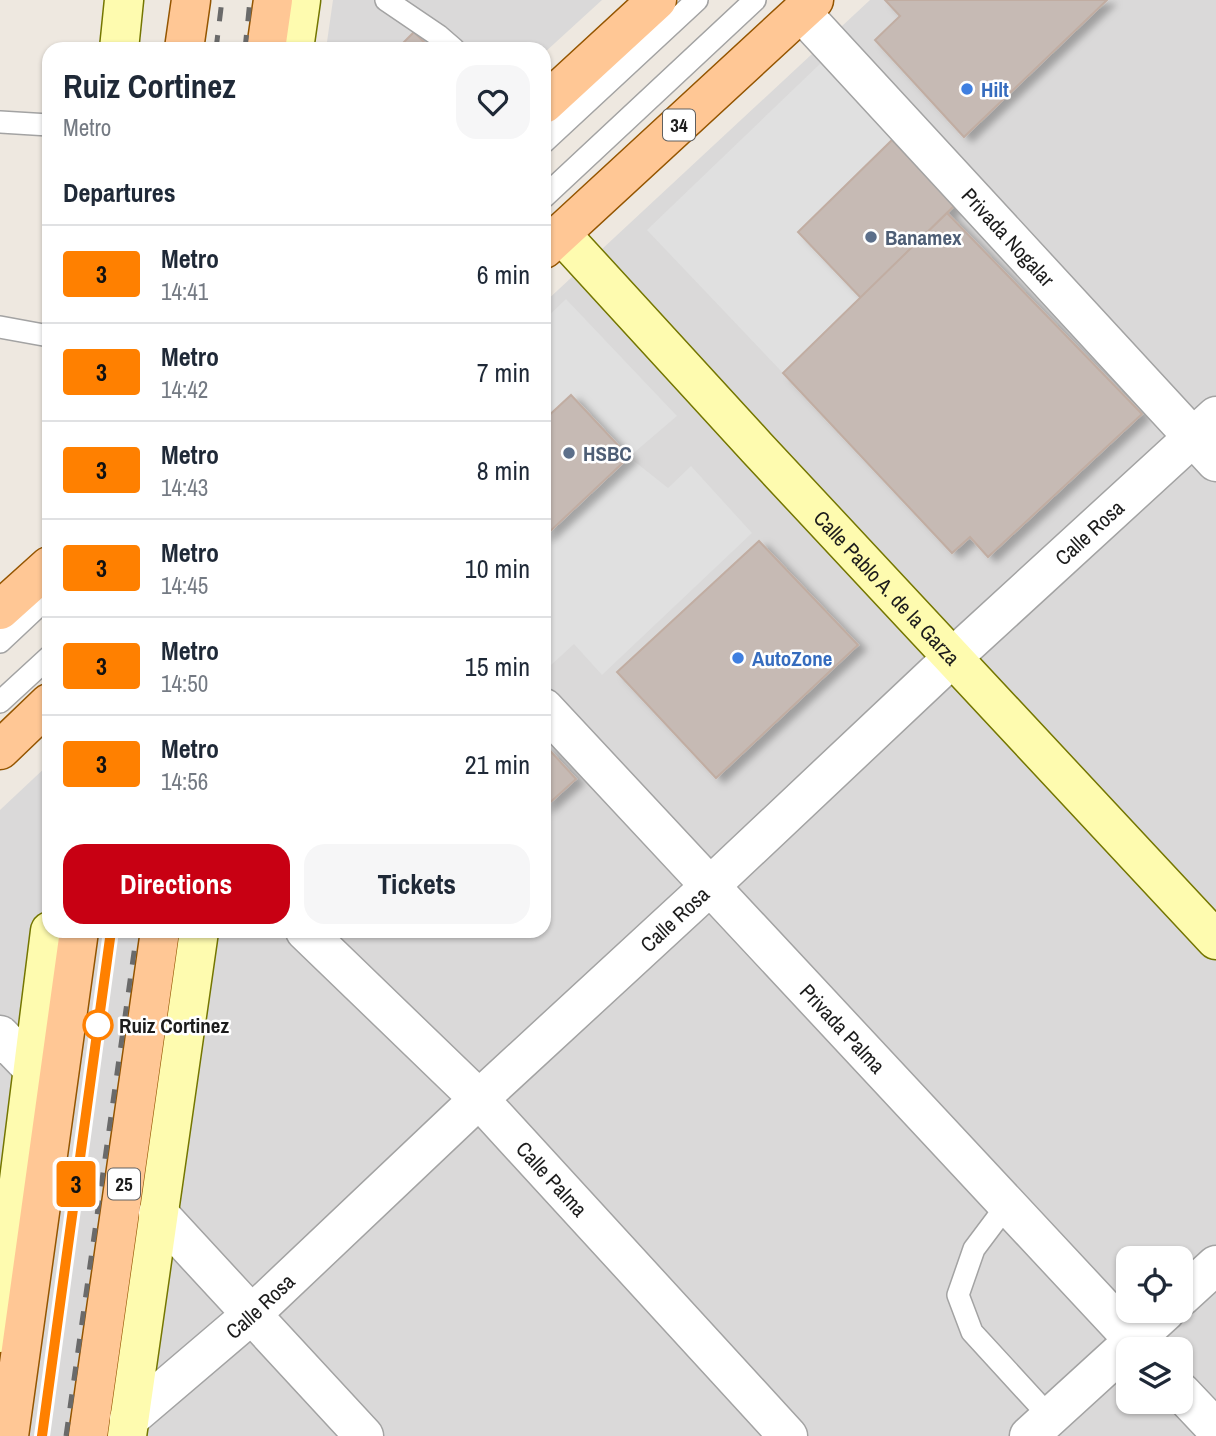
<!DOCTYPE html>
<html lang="en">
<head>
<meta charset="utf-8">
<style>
  body { margin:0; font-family:"Archivo Narrow",sans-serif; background:#f6f6f7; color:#1f2937; height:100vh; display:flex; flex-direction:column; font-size:26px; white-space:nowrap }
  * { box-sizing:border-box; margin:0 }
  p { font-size:23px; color:#747a83 }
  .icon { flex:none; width:38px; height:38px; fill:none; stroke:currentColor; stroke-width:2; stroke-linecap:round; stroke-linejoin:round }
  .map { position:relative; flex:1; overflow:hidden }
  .sheet { position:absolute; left:42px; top:42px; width:509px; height:896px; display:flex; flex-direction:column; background:#fff; border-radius:21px; box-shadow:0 2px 5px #0004 }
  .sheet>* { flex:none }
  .badge { padding:0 14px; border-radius:5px; font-size:24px; line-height:46px }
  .fabs { position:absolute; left:1116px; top:1246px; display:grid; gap:14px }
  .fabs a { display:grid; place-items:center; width:77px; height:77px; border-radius:14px; background:#fff; box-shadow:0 2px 5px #0004; font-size:35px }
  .map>.badge { position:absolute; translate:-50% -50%; box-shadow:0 0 0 4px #fff }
  h2 { padding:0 21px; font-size:26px; line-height:63px }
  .round { display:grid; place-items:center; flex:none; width:74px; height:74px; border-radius:21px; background:#f6f6f7 }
  .overview { display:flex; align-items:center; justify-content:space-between; height:119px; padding:0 21px }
  h1 { font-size:33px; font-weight:700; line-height:52px }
  .action { display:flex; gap:14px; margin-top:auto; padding:14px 21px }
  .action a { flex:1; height:80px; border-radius:21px; background:#c80013; color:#fff; font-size:28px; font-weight:700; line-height:80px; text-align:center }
  .action a+a { background:#f6f6f7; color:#1f2937 }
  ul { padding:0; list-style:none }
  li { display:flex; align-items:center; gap:21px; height:98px; padding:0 21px; border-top:2px solid #e0e1e3 }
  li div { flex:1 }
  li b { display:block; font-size:26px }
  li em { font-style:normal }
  li .badge { min-width:77px; font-weight:700; text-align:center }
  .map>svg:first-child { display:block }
  .residential { fill:#dad9d9; fill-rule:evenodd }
  .parking { fill:#e0e0e0 }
  .building { fill:#c6bab4; stroke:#c1ada2; stroke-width:2; filter:url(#shadow) }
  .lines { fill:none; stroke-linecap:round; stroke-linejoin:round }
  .lane-casing { stroke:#a3a3a3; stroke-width:24 }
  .street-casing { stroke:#a3a3a3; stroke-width:41 }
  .secondary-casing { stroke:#747600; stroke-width:41 }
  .primary-casing { stroke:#945500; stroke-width:41 }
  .lane { stroke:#fff; stroke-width:21 }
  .street { stroke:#fff; stroke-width:38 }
  .secondary { stroke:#fefbaf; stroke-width:38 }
  .primary { stroke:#ffc795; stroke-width:38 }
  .rail { stroke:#6a6a6a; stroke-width:5; stroke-dasharray:14 14; stroke-linecap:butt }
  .line-casing { stroke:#fff; stroke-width:16 }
  .line { stroke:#ff8000; stroke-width:10 }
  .shop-dot { fill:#3f7fe0; stroke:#fff; stroke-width:2.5 }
  .service-dot { fill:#5c6f8a; stroke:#fff; stroke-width:2.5 }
  .stop-dot { fill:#fff; stroke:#ff8000; stroke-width:3.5 }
  .labels { text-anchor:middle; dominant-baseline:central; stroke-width:5; stroke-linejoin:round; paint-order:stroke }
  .shield { fill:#fff; stroke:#606060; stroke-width:2 }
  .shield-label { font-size:19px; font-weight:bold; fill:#1c1c1c }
  .shop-label { font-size:21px; font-weight:bold; fill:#366cbe; stroke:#fff; text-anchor:start }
  .service-label { font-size:21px; font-weight:bold; fill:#4e5e75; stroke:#fff; text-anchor:start }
  .street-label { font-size:21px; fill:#1c1c1c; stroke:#fff }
  .stop-label { font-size:21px; font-weight:bold; fill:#1c1c1c; stroke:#fff; text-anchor:start }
</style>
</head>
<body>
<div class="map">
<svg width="1216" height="1436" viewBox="0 0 1216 1436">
  <defs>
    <filter id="shadow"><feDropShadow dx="8" dy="4.5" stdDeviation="3.5" flood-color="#0004"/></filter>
  </defs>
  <rect width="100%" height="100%" fill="#eee8e0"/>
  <g class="residential">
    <polygon points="333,0 602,0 544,53 544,49 326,49"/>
    <path d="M 870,0 L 1216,0 L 1216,1436 L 0,1436 L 0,810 L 49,764 L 49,931 L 544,931 L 544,303 ZM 1129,1258 L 1181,1258 L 1181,1311 L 1129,1311 ZM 1129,1349 L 1181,1349 L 1181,1402 L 1129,1402 Z"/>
  </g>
  <g class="parking">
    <polygon points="822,62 892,140 799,232 861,298 783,373 647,230"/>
    <polygon points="566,299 677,416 629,457 668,488 691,466 752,533 602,675 574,644 550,666 544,660 544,537 629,456 571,395 544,420 544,320"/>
  </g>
  <g class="building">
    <polygon points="885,0 1107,0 964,137 875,40 900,16"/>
    <polygon points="414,32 431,49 397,49"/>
    <polygon points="892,140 955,205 861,298 798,232"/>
    <polygon points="947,213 1142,414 988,557 970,537 952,553 783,373"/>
    <polygon points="571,395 629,457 544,537 544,420"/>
    <polygon points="759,541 858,645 716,778 617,672"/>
    <polygon points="544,744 576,779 544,808"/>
  </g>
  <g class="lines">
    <g class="lane-casing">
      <g id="lane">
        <polyline points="386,0 439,36 454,49"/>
        <polyline points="0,122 49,125"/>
        <polyline points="544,142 697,0"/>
        <polyline points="544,197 755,0"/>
        <polyline points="0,327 49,336"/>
        <polyline points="0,642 49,596"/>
        <polyline points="0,702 49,657"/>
        <polyline points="1007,1205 974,1249 958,1295 972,1332 1050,1417"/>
      </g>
    </g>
    <g class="street-casing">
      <g id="street">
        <path id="s1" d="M 801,12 L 1216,462"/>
        <path id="s2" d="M 544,708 L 1142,1349"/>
        <path id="s3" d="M 305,931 L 479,1099 L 788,1436"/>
        <polyline points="0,1035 33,1069"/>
        <polyline points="158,1213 364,1436"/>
        <polyline points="1181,1297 1216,1265"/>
        <polyline points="1181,1392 1216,1429"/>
        <path id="s4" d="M 129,1419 L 251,1315 L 479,1099 L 709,887 L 952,658 L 1216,416"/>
        <polyline points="1029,1436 1166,1311"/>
      </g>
    </g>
    <g class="secondary-casing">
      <g id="secondary">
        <polyline points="119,49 124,0"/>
        <polyline points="294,49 301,0"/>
        <path id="s5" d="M 561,234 L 757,448 L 1216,940"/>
        <polyline points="0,1333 50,931"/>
        <polyline points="127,1436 199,931"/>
      </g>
    </g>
    <g class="primary-casing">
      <g id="primary">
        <polyline points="184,49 191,0"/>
        <polyline points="266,49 273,0"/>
        <polyline points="544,104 657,0"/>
        <polyline points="544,249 814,0"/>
        <polyline points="0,610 49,566"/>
        <polyline points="0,750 49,703"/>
        <polyline points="9,1436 79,931"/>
        <polyline points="88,1436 160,931"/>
      </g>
    </g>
    <use href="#lane" class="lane"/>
    <use href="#street" class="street"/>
    <use href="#secondary" class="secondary"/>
    <use href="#primary" class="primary"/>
    <g class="rail">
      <polyline points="216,49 222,0"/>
      <polyline points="245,49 250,0"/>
      <polyline points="42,1436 111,931"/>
      <polyline points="66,1436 137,931"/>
    </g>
  </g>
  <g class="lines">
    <g class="line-casing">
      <polyline id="line" points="42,1436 111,931"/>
    </g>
    <use href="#line" class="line"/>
  </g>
  <g class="shop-dot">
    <circle cx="967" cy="89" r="7"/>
    <circle cx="738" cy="658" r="7"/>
  </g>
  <g class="service-dot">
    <circle cx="871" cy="237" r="7"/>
    <circle cx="569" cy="453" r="7"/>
  </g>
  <circle class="stop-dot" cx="98" cy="1025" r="14"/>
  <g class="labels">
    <g class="shield">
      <rect x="663" y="109.5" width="32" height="31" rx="5"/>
      <rect x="108" y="1168.5" width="32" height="31" rx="5"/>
    </g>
    <g class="shield-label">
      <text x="679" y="125">34</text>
      <text x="124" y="1184">25</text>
    </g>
    <g class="shop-label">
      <text x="981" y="89">Hilt</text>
      <text x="752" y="658">AutoZone</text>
    </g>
    <g class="service-label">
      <text x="885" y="237">Banamex</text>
      <text x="583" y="453">HSBC</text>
    </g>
    <g class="street-label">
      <text stroke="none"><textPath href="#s1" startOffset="306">Privada Nogalar</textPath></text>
      <text stroke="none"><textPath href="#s4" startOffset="1307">Calle Rosa</textPath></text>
      <text stroke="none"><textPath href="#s5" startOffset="481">Calle Pablo A. de la Garza</textPath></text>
      <text stroke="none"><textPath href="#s4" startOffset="740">Calle Rosa</textPath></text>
      <text stroke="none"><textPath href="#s2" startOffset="438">Privada Palma</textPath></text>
      <text stroke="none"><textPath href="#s3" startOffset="350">Calle Palma</textPath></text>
      <text stroke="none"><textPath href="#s4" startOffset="173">Calle Rosa</textPath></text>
    </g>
    <g class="stop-label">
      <text x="119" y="1025">Ruiz Cortinez</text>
    </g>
  </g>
</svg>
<div class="fabs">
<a><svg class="icon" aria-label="locate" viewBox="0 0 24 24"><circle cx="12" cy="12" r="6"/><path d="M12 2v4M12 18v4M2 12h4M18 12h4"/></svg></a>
<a><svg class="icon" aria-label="layers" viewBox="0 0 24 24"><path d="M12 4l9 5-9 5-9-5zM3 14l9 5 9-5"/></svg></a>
</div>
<b class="badge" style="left:76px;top:1184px;background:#ff8000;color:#111">3</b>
<section class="sheet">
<div class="overview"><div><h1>Ruiz Cortinez</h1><p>Metro</p></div><a class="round"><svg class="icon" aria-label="heart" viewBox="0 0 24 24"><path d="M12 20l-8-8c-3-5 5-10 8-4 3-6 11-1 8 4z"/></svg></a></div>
<h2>Departures</h2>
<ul>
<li><span class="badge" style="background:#ff8000;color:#111">3</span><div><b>Metro</b><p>14:41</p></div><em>6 min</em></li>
<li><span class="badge" style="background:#ff8000;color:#111">3</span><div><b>Metro</b><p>14:42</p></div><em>7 min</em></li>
<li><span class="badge" style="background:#ff8000;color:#111">3</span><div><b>Metro</b><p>14:43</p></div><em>8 min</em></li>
<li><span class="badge" style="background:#ff8000;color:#111">3</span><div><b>Metro</b><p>14:45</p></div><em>10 min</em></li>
<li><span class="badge" style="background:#ff8000;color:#111">3</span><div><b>Metro</b><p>14:50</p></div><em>15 min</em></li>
<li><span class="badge" style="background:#ff8000;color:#111">3</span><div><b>Metro</b><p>14:56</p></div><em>21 min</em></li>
</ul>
<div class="action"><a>Directions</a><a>Tickets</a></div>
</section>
</div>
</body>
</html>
